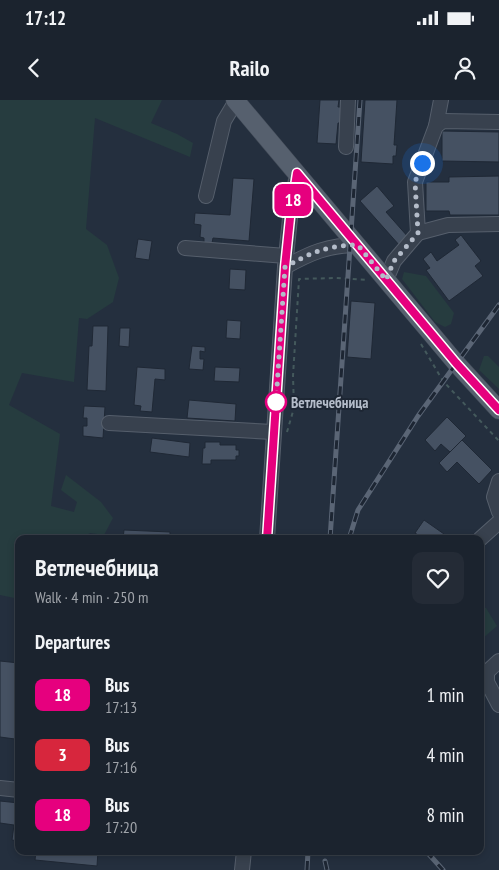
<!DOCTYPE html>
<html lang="en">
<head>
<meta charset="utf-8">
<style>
  body { margin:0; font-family:"PT Sans Narrow",sans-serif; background:#242b36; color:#f1f3f6; height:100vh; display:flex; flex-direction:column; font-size:19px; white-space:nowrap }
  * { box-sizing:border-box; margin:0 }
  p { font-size:16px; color:#a0a4aa }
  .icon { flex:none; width:28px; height:28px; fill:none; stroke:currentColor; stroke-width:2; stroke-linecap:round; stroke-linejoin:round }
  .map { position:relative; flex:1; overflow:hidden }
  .drawer { position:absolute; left:15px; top:435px; width:469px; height:320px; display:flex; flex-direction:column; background:#1b232e; border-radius:10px; box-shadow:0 2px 8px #0003,0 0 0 1px #39404a }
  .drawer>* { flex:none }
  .badge { padding:0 10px; border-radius:8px; font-size:18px; line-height:32px }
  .you { position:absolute; width:25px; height:25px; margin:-12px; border:4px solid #fff; border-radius:50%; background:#1a73e8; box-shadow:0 0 0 8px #1a73e833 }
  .map>.badge { position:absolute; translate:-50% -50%; box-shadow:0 0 0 2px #fff }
  h2 { padding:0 20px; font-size:19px; line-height:45px }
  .round { display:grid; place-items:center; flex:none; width:52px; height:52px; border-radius:10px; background:#242b36 }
  .summary { display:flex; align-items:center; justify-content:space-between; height:85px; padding:0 20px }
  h1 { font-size:24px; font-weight:600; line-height:38px }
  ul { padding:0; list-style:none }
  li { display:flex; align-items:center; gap:15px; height:60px; padding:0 20px }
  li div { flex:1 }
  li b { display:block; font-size:19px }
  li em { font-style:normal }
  li .badge { min-width:55px; font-weight:700; text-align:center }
  .status { display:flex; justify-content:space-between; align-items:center; height:35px; padding:0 25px; background:#1b232e; direction:ltr }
  .status svg { height:14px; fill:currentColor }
  header { display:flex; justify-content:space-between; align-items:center; height:65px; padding:0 20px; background:#1b232e; font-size:22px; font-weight:600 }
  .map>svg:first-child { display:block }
  .green { fill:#263c3f }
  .building { fill:#455162; stroke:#1f2835 }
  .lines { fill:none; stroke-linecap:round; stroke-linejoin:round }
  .minor-casing { stroke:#565f6c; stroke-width:16 }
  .major-casing { stroke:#414a57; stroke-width:19 }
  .path { stroke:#44595c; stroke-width:2; stroke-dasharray:4 4; stroke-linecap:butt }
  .minor { stroke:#38414e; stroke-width:14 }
  .major { stroke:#56606e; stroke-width:18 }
  .rail-casing { stroke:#5a6575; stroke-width:5 }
  .rail { stroke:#1d2633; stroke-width:3; stroke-dasharray:9; stroke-linecap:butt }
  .line-casing { stroke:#fff; stroke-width:11 }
  .line { stroke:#e6007e; stroke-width:8 }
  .walk { stroke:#b4bcc9; stroke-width:5; stroke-dasharray:0 9 }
  .stop-dot { fill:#fff; stroke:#e6007e; stroke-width:2.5 }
  .labels { text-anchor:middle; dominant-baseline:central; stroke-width:4; stroke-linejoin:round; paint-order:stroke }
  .stop-label { font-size:15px; font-weight:bold; fill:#b4bcc9; stroke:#1d2633; text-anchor:start }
</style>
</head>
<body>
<div class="status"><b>17:12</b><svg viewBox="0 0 49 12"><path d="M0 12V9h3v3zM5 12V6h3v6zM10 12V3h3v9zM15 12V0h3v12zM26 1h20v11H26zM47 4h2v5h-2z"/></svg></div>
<header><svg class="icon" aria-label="back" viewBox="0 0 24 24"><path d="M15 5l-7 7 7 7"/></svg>Railo<svg class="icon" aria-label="person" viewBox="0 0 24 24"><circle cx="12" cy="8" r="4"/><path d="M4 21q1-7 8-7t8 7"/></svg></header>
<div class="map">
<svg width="499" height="770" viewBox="0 0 499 770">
  <rect width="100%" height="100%" fill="#242f3e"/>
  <g class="green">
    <polygon points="0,0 162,0 151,23 177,34 193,43 190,57 95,18 86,129 107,145 119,178 113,202 87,219 79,218 74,282 22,273 9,305 60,334 51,406 74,412 77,402 61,390 66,375 101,402 113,418 104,435 90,433 82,439 19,439 19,499 0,495"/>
    <polygon points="404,172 426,176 454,213 451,224 445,227 435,222 402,179"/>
    <polygon points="484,256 488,256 499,267 499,289 479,270"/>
    <polygon points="480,506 486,508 497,526 482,539 480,537"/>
  </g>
  <g class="building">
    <polygon points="320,0 339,0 338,7 344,7 342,23 338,23 336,44 317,43"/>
    <polygon points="365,0 397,0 394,45 397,45 396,56 393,56 393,64 361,62"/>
    <polygon points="442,31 499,32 499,62 442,61"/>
    <polygon points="499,76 499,115 450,115 449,111 426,111 426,82 449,82 449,77"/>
    <polygon points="233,78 254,79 249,141 213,138 212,143 204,143 204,138 200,137 201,125 194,124 195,113 230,115"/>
    <polygon points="377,86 394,106 386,112 409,138 400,146 360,101"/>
    <polygon points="461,135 481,161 475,166 483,176 449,201 426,170 430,168 423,159 431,152 437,161 459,145 455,140"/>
    <polygon points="138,139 152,141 149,160 135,158"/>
    <polygon points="230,169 246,170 245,190 229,189"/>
    <polygon points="351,201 375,203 371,259 347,257"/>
    <polygon points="227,220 241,221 240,239 226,238"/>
    <polygon points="93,226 108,226 106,291 87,290 89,246 92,246"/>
    <polygon points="120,228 130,228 129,247 119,246"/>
    <polygon points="192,246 205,247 205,252 200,251 200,259 204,259 203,270 189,269"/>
    <polygon points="137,267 165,269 165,280 155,279 152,312 140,311 141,306 134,305"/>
    <polygon points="215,267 240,268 239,282 214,281"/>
    <polygon points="189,300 236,304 235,321 187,318"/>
    <polygon points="84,306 105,307 103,338 83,336 83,326 87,326 87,318 83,318"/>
    <polygon points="447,317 466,336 450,352 441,344 435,351 425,340"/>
    <polygon points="152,338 190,343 189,357 150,352"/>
    <polygon points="462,340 492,370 479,384 457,362 447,372 439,363"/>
    <polygon points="205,342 220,342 220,345 236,345 236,350 239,350 239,356 236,356 236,360 211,360 211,364 202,364 203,348 205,348"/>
    <polygon points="424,420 444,434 441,439 424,439 415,433"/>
    <polygon points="124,430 170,432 170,439 123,439"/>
    <polygon points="0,561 19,563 19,610 15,639 0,637"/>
    <polygon points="0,701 19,703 19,741 12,740 14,725 0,723"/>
    <polygon points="36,751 98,751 97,766 35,760"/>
  </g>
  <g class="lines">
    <g class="minor-casing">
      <g id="minor">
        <polyline points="436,26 443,21 499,22"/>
        <polyline points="346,47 348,0"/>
        <polyline points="206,96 224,21 236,1"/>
        <polyline points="418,133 448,125 499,124"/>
        <polyline points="185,148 286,156"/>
        <path d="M 285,167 C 310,153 328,145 358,145"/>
        <polyline points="386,180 394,161 418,133 415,82 436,26 441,0"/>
        <polyline points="109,323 273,332"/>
        <polyline points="499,381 494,397 499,412"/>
        <polyline points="267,439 285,167 290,118 297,73"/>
        <polyline points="480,439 499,422"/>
        <polyline points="499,561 487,572 487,582 499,605"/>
        <polyline points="0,688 19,690"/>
        <polyline points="242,770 244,751"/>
      </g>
    </g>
    <g class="major-casing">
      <polyline id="major" points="235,0 456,263 499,310"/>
    </g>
    <g class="path">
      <polyline points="421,244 443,281 499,341"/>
      <polyline points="287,332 294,308 293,276 299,179 335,178 368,180"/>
    </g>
    <use href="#minor" class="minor"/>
    <use href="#major" class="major"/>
    <g class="rail-casing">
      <g id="rail">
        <polyline points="330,439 360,0"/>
        <polyline points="349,439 358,410 418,316 499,205"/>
        <polyline points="426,751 443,770"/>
        <polyline points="325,761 327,770"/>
        <polyline points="307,770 308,751"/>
      </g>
    </g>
    <use href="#rail" class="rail"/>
  </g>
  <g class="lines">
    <g class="line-casing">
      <polyline id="line" points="267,439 285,167 290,118 297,73 456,263 499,310"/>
    </g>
    <use href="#line" class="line"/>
    <path class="walk" d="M 276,302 L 285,167 C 310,153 328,145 358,145 L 386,180 L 394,161 L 418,133 L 415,82 L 422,63"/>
  </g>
  <circle class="stop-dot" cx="276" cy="302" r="10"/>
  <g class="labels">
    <g class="stop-label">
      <text x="291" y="302">Ветлечебница</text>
    </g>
  </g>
</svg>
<div class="you" style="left:422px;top:63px"></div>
<b class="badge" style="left:293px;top:100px;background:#e6007e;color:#fff">18</b>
<section class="drawer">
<div class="summary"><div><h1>Ветлечебница</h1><p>Walk · 4 min · 250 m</p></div><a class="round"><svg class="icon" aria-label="heart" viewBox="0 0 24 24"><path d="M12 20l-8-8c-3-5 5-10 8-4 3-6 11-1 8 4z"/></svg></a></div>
<h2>Departures</h2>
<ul>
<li><span class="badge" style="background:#e6007e;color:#fff">18</span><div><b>Bus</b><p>17:13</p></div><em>1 min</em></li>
<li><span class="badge" style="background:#d7263d;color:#fff">3</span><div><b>Bus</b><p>17:16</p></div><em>4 min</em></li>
<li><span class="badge" style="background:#e6007e;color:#fff">18</span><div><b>Bus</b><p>17:20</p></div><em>8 min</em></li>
</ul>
</section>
</div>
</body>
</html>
